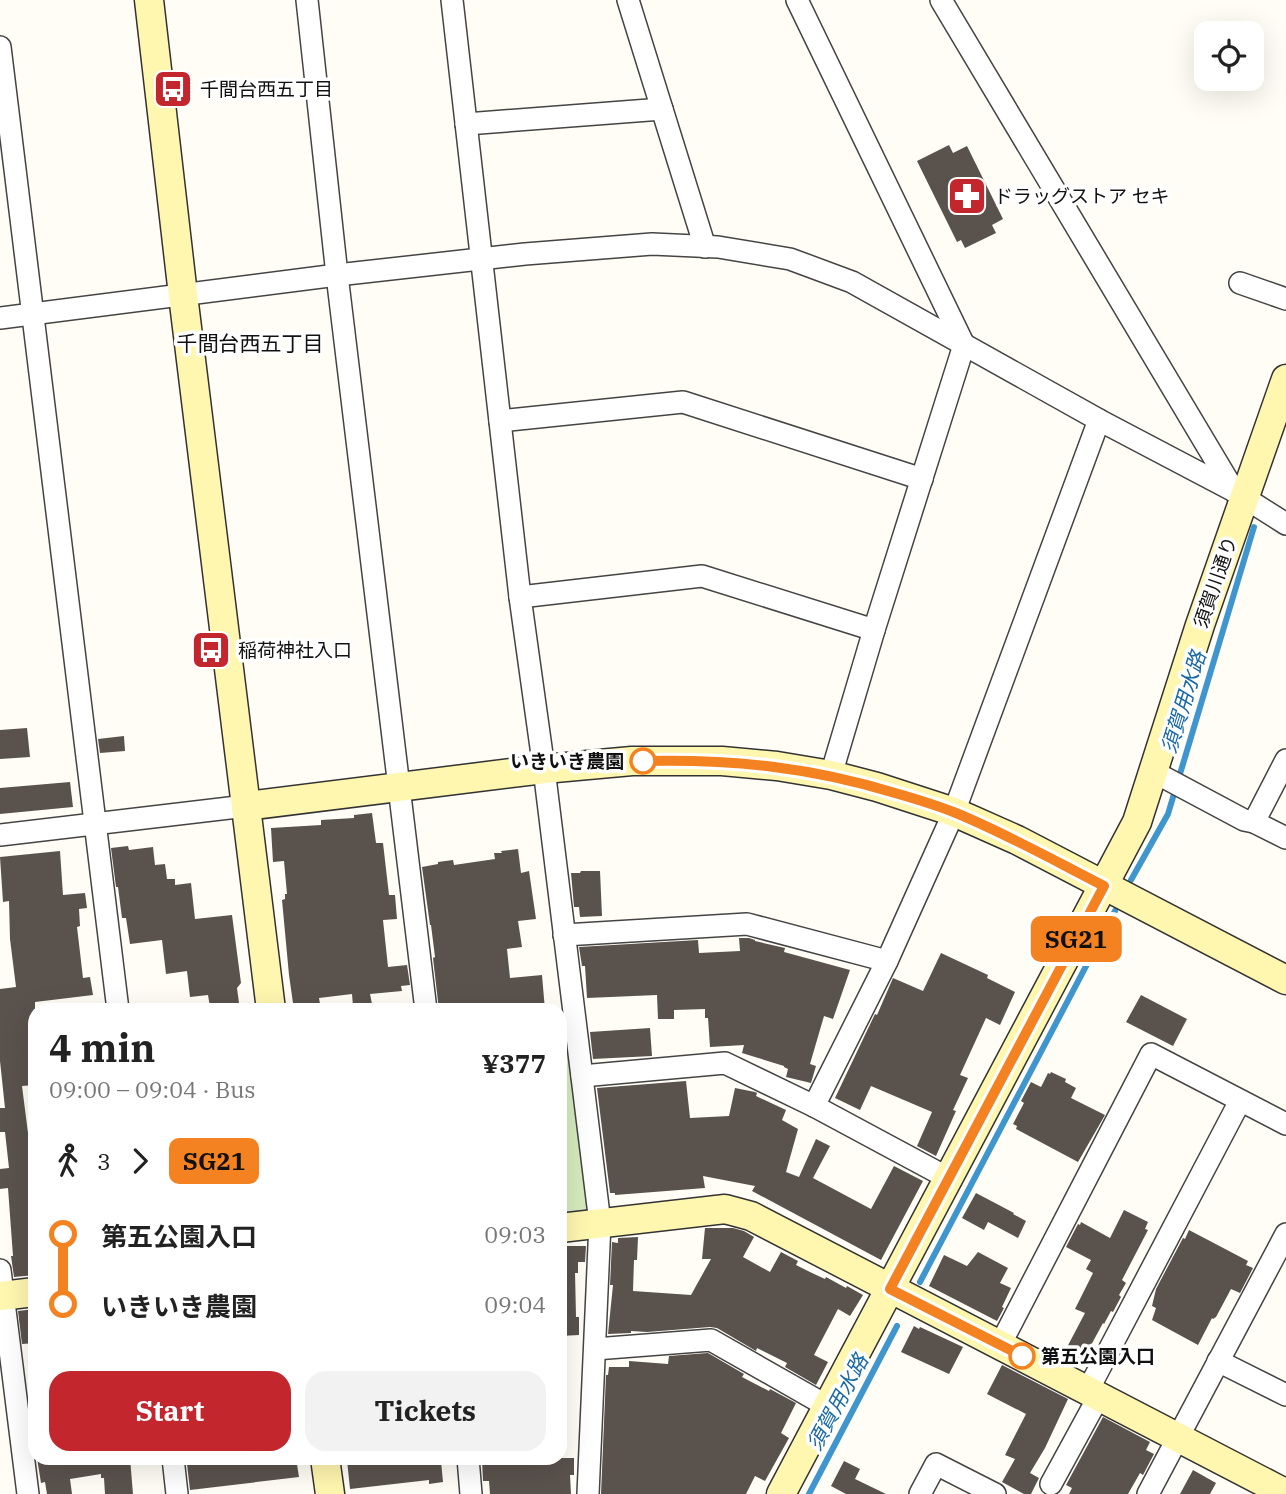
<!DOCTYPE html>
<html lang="en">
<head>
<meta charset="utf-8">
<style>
  body { margin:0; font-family:"IBM Plex Serif","Noto Sans JP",serif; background:#f2f2f2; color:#222; height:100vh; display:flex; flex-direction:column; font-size:26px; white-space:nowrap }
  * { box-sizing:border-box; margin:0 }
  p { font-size:23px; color:#767676 }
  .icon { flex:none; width:38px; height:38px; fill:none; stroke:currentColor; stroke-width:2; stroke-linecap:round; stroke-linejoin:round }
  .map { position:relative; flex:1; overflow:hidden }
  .details { position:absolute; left:28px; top:1003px; width:539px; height:462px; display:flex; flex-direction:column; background:#fff; border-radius:21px; box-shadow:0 7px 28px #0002 }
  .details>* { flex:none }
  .badge { padding:0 14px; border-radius:10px; font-size:24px; line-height:46px }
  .controls { position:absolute; left:1194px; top:21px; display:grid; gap:14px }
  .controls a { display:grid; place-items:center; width:70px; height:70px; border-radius:14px; background:#fff; box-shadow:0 7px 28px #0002; font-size:35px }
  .map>.badge { position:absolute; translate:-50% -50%; box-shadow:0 0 0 4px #fff }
  .legs { display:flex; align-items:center; gap:10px; height:77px; padding:0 21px; font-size:23px }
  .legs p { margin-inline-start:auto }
  .head { display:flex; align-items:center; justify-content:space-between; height:119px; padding:0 21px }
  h1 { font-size:38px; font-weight:800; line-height:52px }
  .cta { display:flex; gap:14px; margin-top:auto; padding:14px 21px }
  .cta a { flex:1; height:80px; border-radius:21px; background:#c4262e; color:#fff; font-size:28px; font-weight:800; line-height:80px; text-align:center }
  .cta a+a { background:#f2f2f2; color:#222 }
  ul { padding:0 21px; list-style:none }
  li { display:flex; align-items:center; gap:24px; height:70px; font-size:26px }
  li i { display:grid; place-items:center; width:10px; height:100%; margin:0 9px; background:currentColor }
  li i::after { content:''; width:18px; height:18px; margin:-9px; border:5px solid; border-radius:50%; background:#fff }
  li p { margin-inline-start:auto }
  li:first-child i { background:linear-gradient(#0000 50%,currentColor 0) }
  li:last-child i { background:linear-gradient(currentColor 50%,#0000 0) }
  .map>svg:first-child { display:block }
  .green { fill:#d5ebbd }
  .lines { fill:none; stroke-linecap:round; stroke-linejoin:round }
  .stream { stroke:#3f96cf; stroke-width:6 }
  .building { fill:#5a524d }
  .street-casing { stroke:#444; stroke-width:24 }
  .secondary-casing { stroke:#333; stroke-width:31 }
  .street { stroke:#fff; stroke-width:21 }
  .secondary { stroke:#fff6b0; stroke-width:28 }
  .line-1-casing { stroke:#fff; stroke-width:16 }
  .line-1 { stroke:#f58220; stroke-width:10 }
  .stop-1-dot { fill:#fff; stroke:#f58220; stroke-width:3.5 }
  .labels { text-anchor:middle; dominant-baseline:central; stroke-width:7; stroke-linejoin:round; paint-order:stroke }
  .poi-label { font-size:19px; fill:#111; stroke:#fff; text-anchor:start }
  .street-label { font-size:19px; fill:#111; stroke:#fff }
  .stop-label { font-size:19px; font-weight:bold; fill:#111; stroke:#fff; text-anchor:end }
  .neighbourhood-label { font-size:21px; fill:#111; stroke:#fff }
  .water-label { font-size:21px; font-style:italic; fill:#1768a6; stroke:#fff }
</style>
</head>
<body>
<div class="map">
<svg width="1286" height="1494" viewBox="0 0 1286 1494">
  <rect width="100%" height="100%" fill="#fffdf5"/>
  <polygon class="green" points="568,1041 589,1213 560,1217 560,1042"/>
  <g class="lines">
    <g class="stream">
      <polyline points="1131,880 1168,814 1254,527"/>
      <polyline points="920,1282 1115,911"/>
      <polyline points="809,1494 897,1326"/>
    </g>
  </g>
  <g class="building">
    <polygon points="949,145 953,153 967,146 1003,219 992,225 996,233 965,248 961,240 957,242 917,161"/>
    <polygon points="27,728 30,757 0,759 0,730"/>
    <polygon points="124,736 125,751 100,753 98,739"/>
    <polygon points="70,782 73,807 0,814 0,788"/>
    <polygon points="372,813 376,843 383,843 389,895 395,895 397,919 383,920 388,967 407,965 410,985 401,986 402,991 370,994 372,1004 353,1006 352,994 319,998 321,1010 294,1010 289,975 282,900 285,899 285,894 287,894 284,861 273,862 271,828 321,825 321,820 354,818 354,815"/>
    <polygon points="128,846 129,850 153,847 155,865 165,864 167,879 175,879 175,885 191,883 195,919 232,915 241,983 237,988 239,1003 210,1007 208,995 190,997 187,971 166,974 162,940 130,944 126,918 122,918 118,887 116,887 111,848"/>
    <polygon points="518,849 521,873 529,871 536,919 518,921 522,947 507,949 510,978 542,975 545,1010 439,1010 433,958 435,957 431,925 430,925 422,867 438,864 438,862 453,860 454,865 495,859 494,853 502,853 501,851"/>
    <polygon points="60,851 63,895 85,893 87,908 79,909 80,926 77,927 83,978 90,977 93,995 35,1002 35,1085 22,1086 29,1141 35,1140 35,1275 14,1277 11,1256 13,1256 8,1188 0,1189 0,1169 9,1168 5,1132 0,1132 0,1108 5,1108 0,1061 0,989 16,987 10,939 9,901 3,902 0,857"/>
    <polygon points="581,871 600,871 602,916 580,917 579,907 574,907 571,873 580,873"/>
    <polygon points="739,938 749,938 755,940 755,941 785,948 784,952 850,970 833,1019 824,1016 810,1064 816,1066 811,1083 786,1077 788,1069 784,1067 784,1066 742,1053 744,1045 710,1047 708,1018 705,1018 705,1009 674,1010 674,1019 658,1019 657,995 587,998 585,966 582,966 579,947 698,940 699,953 740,951"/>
    <polygon points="941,953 988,975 987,978 1015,992 1000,1025 986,1018 960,1075 968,1078 953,1110 956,1111 936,1156 917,1146 932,1112 871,1086 860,1110 835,1098 875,1014 877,1015 893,978 923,991"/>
    <polygon points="1141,995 1187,1019 1173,1046 1126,1022"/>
    <polygon points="650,1028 652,1056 593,1059 590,1032"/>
    <polygon points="1051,1072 1066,1079 1065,1082 1076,1088 1071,1098 1105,1115 1078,1162 1016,1129 1017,1126 1013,1124 1024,1103 1021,1101 1031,1082 1041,1087 1048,1073 1050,1074"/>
    <polygon points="686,1081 690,1118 729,1116 735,1088 755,1092 757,1093 756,1096 786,1110 782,1120 798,1129 786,1172 799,1177 816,1139 830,1146 813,1178 871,1209 894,1166 923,1181 881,1260 752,1191 755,1186 703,1176 705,1188 615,1195 615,1193 610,1193 597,1088"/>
    <polygon points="976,1193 1014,1213 1013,1214 1026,1221 1018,1238 988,1222 984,1230 962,1218"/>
    <polygon points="1124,1210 1148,1222 1145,1229 1148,1230 1122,1280 1126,1283 1119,1295 1121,1297 1113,1312 1111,1311 1104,1324 1103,1323 1083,1360 1065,1351 1085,1313 1075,1309 1093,1273 1086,1269 1091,1260 1066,1247 1078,1224 1080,1225 1081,1222 1110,1238"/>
    <polygon points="705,1228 733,1228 744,1231 754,1237 743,1257 770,1272 781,1252 798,1261 796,1265 812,1273 825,1279 826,1277 846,1288 847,1286 863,1295 850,1316 838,1309 814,1355 828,1362 816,1385 785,1367 787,1363 757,1348 756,1351 717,1328 710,1327 647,1332 631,1331 631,1333 608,1334 613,1285 610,1285 612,1242 618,1243 618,1238 638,1237 637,1260 634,1260 633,1291 691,1295 711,1259 702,1259"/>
    <polygon points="1189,1230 1248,1261 1246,1265 1253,1268 1240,1293 1231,1289 1216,1317 1213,1319 1212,1318 1198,1345 1152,1320 1156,1308 1152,1306 1156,1289 1183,1238 1185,1239"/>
    <polygon points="560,1246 586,1246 585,1262 578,1262 578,1273 575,1273 576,1317 579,1317 579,1335 560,1336"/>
    <polygon points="978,1252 1008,1268 1000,1283 1011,1288 1002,1307 1004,1308 997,1321 929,1286 944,1255 967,1266"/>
    <polygon points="35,1309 35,1343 22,1344 18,1311"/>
    <polygon points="914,1326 919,1329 920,1327 963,1347 949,1374 901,1352"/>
    <polygon points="708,1353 744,1374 742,1377 769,1391 770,1389 796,1403 781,1433 789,1438 765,1481 755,1476 746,1494 601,1494 606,1375 608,1375 609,1367 629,1367 629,1361 668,1364 669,1356"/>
    <polygon points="1002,1365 1068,1399 1045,1448 1030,1473 1039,1478 1031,1494 1024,1494 1002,1482 1015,1459 1005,1455 1026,1414 987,1394"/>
    <polygon points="1103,1417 1150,1442 1146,1450 1154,1454 1143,1475 1140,1473 1128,1494 1069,1494 1072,1488 1066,1485"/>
    <polygon points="37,1458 130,1458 133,1494 105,1494 104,1478 101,1478 101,1474 70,1479 72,1494 47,1494 45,1482 41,1483"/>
    <polygon points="209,1458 296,1458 299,1477 190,1490 187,1464 204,1463"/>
    <polygon points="364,1458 420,1458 420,1464 441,1461 443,1482 429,1484 429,1480 350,1489 347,1460"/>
    <polygon points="517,1458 574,1458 574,1475 570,1475 571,1494 490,1494 489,1481 483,1481 482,1460"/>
    <polygon points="844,1461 860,1469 855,1479 886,1494 846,1494 831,1486"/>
    <polygon points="1193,1470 1216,1483 1210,1494 1180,1494"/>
  </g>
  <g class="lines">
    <g class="street-casing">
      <g id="street">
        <polyline points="307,0 337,275 426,1010"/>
        <polyline points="452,0 520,597 544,769 600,1223 588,1494"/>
        <polyline points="628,0 705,247"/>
        <polyline points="797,0 964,345 874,630 831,775"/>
        <polyline points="941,0 1234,491"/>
        <polyline points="0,47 118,1010"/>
        <polyline points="466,124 662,109"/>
        <polyline points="1240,283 1286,299"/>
        <polyline points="0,318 337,275 525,254 652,244 718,247 790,259 852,282 1099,420 1234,491 1286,524"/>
        <polyline points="500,421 683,402 922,479"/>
        <polyline points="520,597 702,576 874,630"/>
        <polyline points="1286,760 1254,822 1286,838"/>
        <polyline points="1154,772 1244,820 1254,822"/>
        <polyline points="0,835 246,806"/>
        <polyline points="564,935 747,924 887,961"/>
        <polyline points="582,1076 725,1063 814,1106 948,1178"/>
        <polyline points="814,1106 887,961 954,812 1099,420"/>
        <polyline points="0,1270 28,1494"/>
        <polyline points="1000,1345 1151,1054 1286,1124"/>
        <polyline points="595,1349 711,1340 827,1406"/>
        <polyline points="1218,1361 1286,1395"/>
        <polyline points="1088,1390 1240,1101"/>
        <polyline points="173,1458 177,1494"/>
        <polyline points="468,1458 471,1494"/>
        <polyline points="1051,1484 1099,1396"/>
        <polyline points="920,1494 936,1464 995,1494"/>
        <polyline points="1148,1494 1286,1234"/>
      </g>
    </g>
    <g class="secondary-casing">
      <g id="secondary">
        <polyline points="149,0 183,295 271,1010"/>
        <polyline points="246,806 544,769 632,761 722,761 777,766 831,775 877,787 954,812 1017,840 1286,980"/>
        <polyline points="560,1228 725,1209 751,1216 1279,1490 1286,1492"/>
        <polyline points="0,1296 35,1292"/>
        <polyline points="325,1458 330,1494"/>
        <polyline points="781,1494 1137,822 1200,625 1286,379"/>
      </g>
    </g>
    <use href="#street" class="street"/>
    <use href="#secondary" class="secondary"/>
  </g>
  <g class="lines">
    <g class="line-1-casing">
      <path id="line-1" d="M 643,761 C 732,759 810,767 895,793 C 916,799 936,805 956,813 C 1007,834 1055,861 1104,886 L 890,1289 L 1022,1356"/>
    </g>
    <use href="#line-1" class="line-1"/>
  </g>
  <defs>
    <g id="bus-square" transform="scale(2.0125)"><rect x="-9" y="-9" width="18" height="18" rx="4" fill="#c4262e" stroke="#fff"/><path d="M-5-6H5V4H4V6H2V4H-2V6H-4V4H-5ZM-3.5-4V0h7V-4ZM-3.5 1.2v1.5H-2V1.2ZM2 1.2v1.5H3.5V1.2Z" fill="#fff"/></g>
    <g id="pharmacy-square" transform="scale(2.0125)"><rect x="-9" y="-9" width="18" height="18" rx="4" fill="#c4262e" stroke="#fff"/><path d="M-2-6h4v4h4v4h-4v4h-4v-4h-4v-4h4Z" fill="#fff"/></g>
  </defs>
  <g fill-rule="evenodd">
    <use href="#bus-square" x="173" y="89"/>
    <use href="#pharmacy-square" x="967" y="196"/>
    <use href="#bus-square" x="211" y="650"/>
  </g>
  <g class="stop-1-dot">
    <circle cx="643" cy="761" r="12"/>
    <circle cx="1022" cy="1356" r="12"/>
  </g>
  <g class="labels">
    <g class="poi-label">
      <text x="200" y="89">千間台西五丁目</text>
      <text x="994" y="196">ドラッグストア セキ</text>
      <text x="238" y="650">稲荷神社入口</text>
    </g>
    <g class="street-label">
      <text transform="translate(1215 582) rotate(-71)">須賀川通り</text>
    </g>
    <g class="stop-label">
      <text x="624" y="761">いきいき農園</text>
      <text x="1041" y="1356" text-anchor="start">第五公園入口</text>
    </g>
    <g class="neighbourhood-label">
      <text x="250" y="343">千間台西五丁目</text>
    </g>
    <g class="water-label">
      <text transform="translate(1183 702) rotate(-73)">須賀用水路</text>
      <text transform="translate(837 1402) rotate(-62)">須賀用水路</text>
    </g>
  </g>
</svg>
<div class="controls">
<a><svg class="icon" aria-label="locate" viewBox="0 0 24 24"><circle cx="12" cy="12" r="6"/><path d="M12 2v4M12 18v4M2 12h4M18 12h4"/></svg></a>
</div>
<b class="badge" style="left:1076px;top:939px;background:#f58220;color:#111">SG21</b>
<section class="details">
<div class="head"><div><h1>4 min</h1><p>09:00 – 09:04 · Bus</p></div><b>¥377</b></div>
<div class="legs"><svg class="icon" aria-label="walk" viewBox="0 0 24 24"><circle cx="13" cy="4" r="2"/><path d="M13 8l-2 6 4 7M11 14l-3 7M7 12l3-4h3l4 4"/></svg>3<svg class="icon" aria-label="forward" viewBox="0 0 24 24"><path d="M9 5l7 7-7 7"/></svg><b class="badge" style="background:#f58220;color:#111">SG21</b></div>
<ul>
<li><i style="color:#f58220"></i><b>第五公園入口</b><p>09:03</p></li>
<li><i style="color:#f58220"></i><b>いきいき農園</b><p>09:04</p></li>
</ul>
<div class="cta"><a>Start</a><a>Tickets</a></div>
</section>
</div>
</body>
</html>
